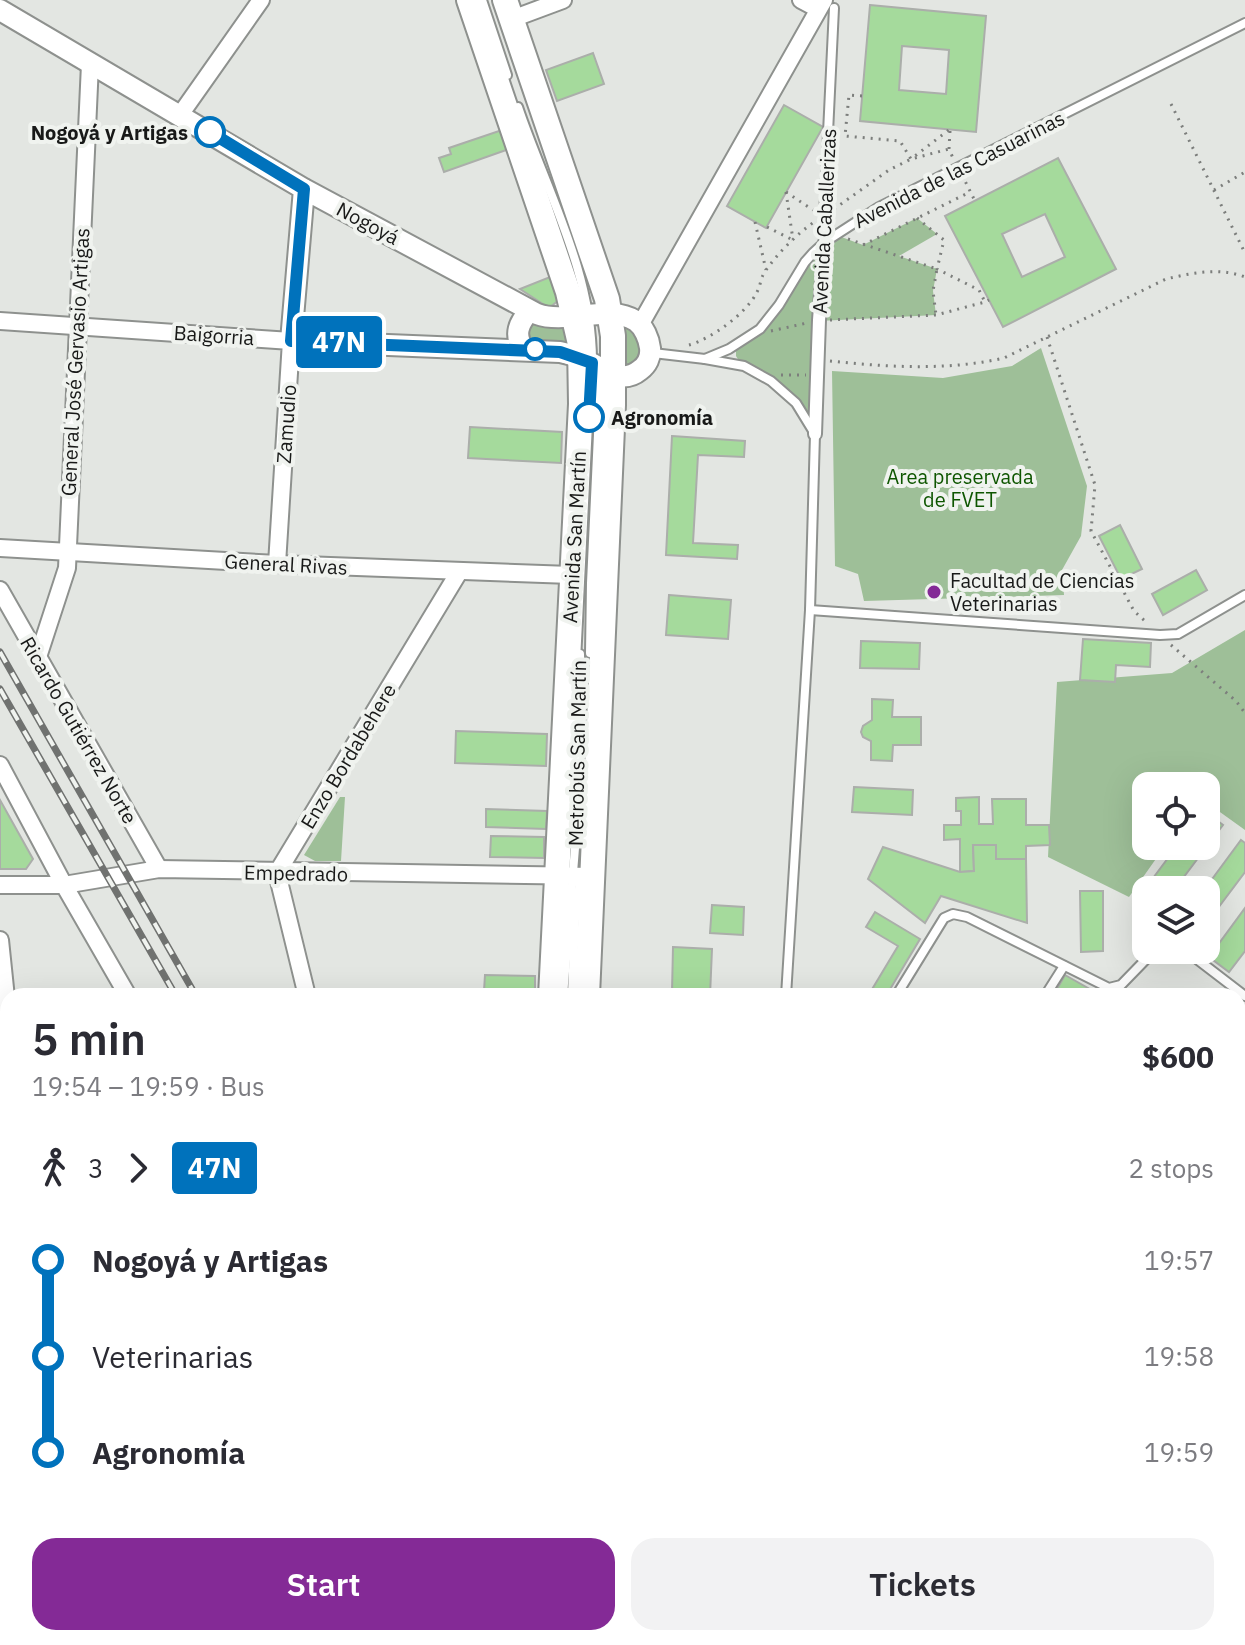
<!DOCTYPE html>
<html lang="en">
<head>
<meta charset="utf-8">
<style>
  body { margin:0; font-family:"IBM Plex Sans",sans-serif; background:#f2f2f3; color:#2b2b33; height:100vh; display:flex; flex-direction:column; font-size:30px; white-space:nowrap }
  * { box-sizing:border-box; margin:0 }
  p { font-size:26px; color:#7c7c81 }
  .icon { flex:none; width:44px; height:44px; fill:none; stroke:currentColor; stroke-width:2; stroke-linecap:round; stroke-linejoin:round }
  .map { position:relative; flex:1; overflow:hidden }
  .sheet { position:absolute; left:0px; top:988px; width:1246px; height:658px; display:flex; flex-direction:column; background:#fff; border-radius:24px 24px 0 0; box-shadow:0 8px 32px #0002 }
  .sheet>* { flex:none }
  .badge { padding:0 16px; border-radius:6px; font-size:28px; line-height:52px }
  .buttons { position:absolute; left:1132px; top:772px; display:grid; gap:16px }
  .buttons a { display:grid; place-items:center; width:88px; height:88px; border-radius:16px; background:#fff; box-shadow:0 8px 32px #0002; font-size:40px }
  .map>.badge { position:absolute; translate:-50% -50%; box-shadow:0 0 0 4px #fff }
  .legs { display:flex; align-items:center; gap:12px; height:88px; padding:0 32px; font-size:26px }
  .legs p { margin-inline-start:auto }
  .summary { display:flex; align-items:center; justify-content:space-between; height:136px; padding:0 32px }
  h1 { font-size:44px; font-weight:600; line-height:60px }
  .primary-button { display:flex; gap:16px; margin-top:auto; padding:16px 32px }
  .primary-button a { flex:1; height:92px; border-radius:24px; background:#842a96; color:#fff; font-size:32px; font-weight:600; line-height:92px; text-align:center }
  .primary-button a+a { background:#f2f2f3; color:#2b2b33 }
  ul { padding:0 32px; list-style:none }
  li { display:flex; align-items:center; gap:28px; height:96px; font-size:30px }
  li i { display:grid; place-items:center; width:12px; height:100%; margin:0 10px; background:currentColor }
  li i::after { content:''; width:20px; height:20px; margin:-10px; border:6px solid; border-radius:50%; background:#fff }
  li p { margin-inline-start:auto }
  li:first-child i { background:linear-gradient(#0000 50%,currentColor 0) }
  li:last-child i { background:linear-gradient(currentColor 50%,#0000 0) }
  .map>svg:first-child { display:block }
  .green { fill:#9ebf98 }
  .building { fill:#a5da9c; stroke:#abaeaa; stroke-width:2; fill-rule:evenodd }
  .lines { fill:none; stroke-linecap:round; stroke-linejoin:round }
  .service-casing { stroke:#8e918e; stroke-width:12 }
  .pedestrian-casing { stroke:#8e918e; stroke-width:16 }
  .minor-casing { stroke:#8e918e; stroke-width:20 }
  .tertiary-casing { stroke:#8e918e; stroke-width:24 }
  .secondary-casing { stroke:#8e918e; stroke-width:26 }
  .primary-casing { stroke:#8e918e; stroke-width:28 }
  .path { stroke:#7c7e7c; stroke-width:3; stroke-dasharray:2 6; stroke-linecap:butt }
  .service { stroke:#fff; stroke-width:8 }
  .pedestrian { stroke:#fff; stroke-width:12 }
  .minor { stroke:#fff; stroke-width:16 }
  .tertiary { stroke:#fff; stroke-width:20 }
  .secondary { stroke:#fff; stroke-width:22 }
  .primary { stroke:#fff; stroke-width:24 }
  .rail-casing { stroke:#707270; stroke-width:7 }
  .rail { stroke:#f0f3ef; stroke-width:4; stroke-dasharray:12; stroke-linecap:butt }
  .line-1-casing { stroke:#fff; stroke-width:18 }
  .line-1 { stroke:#0072bc; stroke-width:12 }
  .stop-1-dot { fill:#fff; stroke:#0072bc; stroke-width:4 }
  .poi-dot { fill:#842a96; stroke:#f0f3ef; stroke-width:3 }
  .labels { text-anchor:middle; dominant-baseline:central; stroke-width:8; stroke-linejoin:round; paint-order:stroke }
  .stop-label { font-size:20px; font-weight:bold; fill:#181918; stroke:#f0f3ef; text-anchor:end }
  .street-label { font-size:20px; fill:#181918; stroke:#f0f3ef }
  .park-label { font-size:20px; fill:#0e5600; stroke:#f0f3ef }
  .poi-label { font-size:20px; fill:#181918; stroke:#f0f3ef; text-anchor:start }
</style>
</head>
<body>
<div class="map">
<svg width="1245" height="1645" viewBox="0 0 1245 1645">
  <rect width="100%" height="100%" fill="#e3e6e2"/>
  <g class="green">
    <polygon points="917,218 937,234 899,256 937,269 933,291 936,315 819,321 815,434 796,403 741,364 736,356 736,347 760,329 805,262 836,235 863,245"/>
    <polygon points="529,322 566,326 568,344 526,341"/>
    <path d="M 617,323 C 637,330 638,334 641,355 L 634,363 L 624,367 Z"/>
    <polygon points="1041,348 1087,486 1081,536 1062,570 1064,595 864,601 858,574 835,566 832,371 943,378 1012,366"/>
    <polygon points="1245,630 1245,830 1206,802 1206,786 1146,786 1146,846 1165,846 1129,897 1048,857 1057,682 1172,673"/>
    <polygon points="340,797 345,797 341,861 315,861 304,855"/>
  </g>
  <g class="building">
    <path d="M 870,5 L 986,16 L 976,132 L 860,121 ZM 902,46 L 949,50 L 946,94 L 899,90 Z"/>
    <polygon points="593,53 604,84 557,101 546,70"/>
    <polygon points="784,105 823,127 766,228 727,206"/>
    <polygon points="502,130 509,149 444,172 439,158 451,154 449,148"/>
    <path d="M 1058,158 L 1116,269 L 1003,327 L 945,216 ZM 1045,214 L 1065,257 L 1022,277 L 1002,234 Z"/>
    <polygon points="550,277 559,300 549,308 520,289"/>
    <polygon points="470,427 562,432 561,463 468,458"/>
    <polygon points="672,436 745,441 744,457 698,455 693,543 738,545 737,559 666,555"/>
    <polygon points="1120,525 1142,569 1121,579 1099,536"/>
    <polygon points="1196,570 1207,590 1163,615 1152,594"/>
    <polygon points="669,595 731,600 728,639 666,635"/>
    <polygon points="1083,639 1151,643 1150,667 1116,665 1115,682 1080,680"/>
    <polygon points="861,641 920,643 919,669 860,668"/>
    <polygon points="872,699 893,700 892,717 921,717 921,745 893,745 892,761 871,760 871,741 863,737 861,732 863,726 872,720"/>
    <polygon points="456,731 547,734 546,766 455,763"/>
    <polygon points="854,787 913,790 912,815 852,812"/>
    <polygon points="979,797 979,824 993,824 992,799 1026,799 1026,825 1049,825 1050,845 1026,846 1026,859 996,859 996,845 973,845 974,871 960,872 960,839 944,840 944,825 961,825 961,811 956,811 956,798"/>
    <polygon points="0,800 33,859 26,869 0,869"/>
    <polygon points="486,809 547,811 546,829 486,827"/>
    <polygon points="1206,812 1223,825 1174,890 1146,890 1146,908 1136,901 1177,846 1206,846"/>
    <polygon points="491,836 544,837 544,858 490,857"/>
    <polygon points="1241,840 1245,843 1245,872 1206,924 1204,890"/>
    <polygon points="973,845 996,845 996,859 1026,859 1027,923 941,896 925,923 868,879 883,847 960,872 974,871"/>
    <polygon points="1080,891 1103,891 1103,951 1081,952"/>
    <polygon points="712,905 744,907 743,935 710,933"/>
    <polygon points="1245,908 1245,951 1229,972 1209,957"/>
    <polygon points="875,912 920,939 886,996 868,996 898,946 866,927"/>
    <polygon points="673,947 712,949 710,996 682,996 682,992 672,992"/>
    <polygon points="485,975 535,976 535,992 484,991"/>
    <polygon points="1065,975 1102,996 1053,996"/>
    <polygon points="1245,1068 1245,1170 1242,1170 1238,1151 1238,1069"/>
    <polygon points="1238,1607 1245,1610 1245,1627 1238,1624"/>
    <polygon points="212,1638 328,1638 338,1644 208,1645"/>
    <polygon points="458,1638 493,1638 497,1645 459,1645"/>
    <polygon points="1139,1638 1190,1638 1187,1645 1143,1645 1145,1640"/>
  </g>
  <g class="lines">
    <g class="service-casing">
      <g id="service">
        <polyline points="482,0 507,75"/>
        <path d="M 518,107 C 546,190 592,271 592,361"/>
        <polyline points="825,242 824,216 834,8"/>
        <polyline points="653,353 705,359 729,349 760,329 779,305 805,262 813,253 825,242 879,207 1245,23"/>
        <polyline points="705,359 744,366 771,381 796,403 815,434 810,610 786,996"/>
        <polyline points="810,610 1160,635 1178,634 1245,595"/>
        <polyline points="590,653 591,583 601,371"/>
        <polyline points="1185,950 1245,996"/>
        <polyline points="563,996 578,811 581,732 580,654"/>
        <polyline points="572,996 575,919 581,874"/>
        <polyline points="896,996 944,918 953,914 967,917 1109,988 1121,985 1155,950"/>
        <polyline points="1045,996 1064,966"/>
        <polyline points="1238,1561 1245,1560"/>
        <polyline points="739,1645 759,1638"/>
        <polyline points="1051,1645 1069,1643 1078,1645"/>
      </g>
    </g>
    <g class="pedestrian-casing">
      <polyline id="pedestrian" points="815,434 819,320 825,242"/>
    </g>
    <g class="minor-casing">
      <g id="minor">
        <polyline points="801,0 818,9"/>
        <polyline points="512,19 563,0"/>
        <polyline points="180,115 261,0"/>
        <polyline points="0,321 291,341 277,564"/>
        <polyline points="640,325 824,0"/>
        <polyline points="0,548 277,564 571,575"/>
        <polyline points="0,590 159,869"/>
        <polyline points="38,657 67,568 90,64"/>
        <polyline points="0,765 64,885 128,996"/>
        <polyline points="0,885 64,885 159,869 593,876"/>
        <polyline points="0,940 8,1017"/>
        <polyline points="307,996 277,873 459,572"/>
        <polyline points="0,1071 8,1076"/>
        <polyline points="0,1319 8,1306"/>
        <polyline points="0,1421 8,1426"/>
        <polyline points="1238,1451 1245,1450"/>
        <polyline points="363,1638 375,1645"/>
        <polyline points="400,1638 404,1645"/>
        <polyline points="652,1638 654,1645"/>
        <polyline points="111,1645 115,1638"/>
        <polyline points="437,1645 441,1639"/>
      </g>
    </g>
    <g class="tertiary-casing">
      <g id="tertiary">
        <path d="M 0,10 L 304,189 L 537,314 C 567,325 608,303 636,321 C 644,327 649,339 650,348 C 651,357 647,365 640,370 C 622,385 606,370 589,362 C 580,357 570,354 560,352 L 291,341 L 304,189"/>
        <path d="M 524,349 C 513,335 519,322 530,311"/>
      </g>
    </g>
    <g class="secondary-casing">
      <g id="secondary">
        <polyline points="1238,1221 1245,1221"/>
        <polyline points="1238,1305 1245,1319"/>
      </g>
    </g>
    <g class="primary-casing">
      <g id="primary">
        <polyline points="469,0 568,292 580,344 581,404 551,996"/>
        <polyline points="505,0 607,299 613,336 613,405 587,996"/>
        <polyline points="615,1638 617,1645"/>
      </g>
    </g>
    <g class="path">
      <polyline points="862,96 849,95 845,136 900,141 911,159 950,129"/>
      <polyline points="1171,104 1245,253"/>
      <polyline points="950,131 949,149 953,158"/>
      <polyline points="962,175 975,201"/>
      <polyline points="1214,190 1245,172"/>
      <polyline points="786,192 793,240"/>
      <polyline points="786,192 813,210"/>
      <polyline points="834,209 889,170 911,159 949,149"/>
      <polyline points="917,218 944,240 937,269 979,290 985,302 989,300"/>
      <polyline points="755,222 766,270"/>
      <polyline points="767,227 793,240"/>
      <polyline points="848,239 937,269 933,291 936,315"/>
      <polyline points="863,245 970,192"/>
      <polyline points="830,320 936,315 985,302"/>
      <polyline points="771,331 807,323"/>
      <polyline points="1047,337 1095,485 1091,531 1134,611 1145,621"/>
      <path d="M 689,345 C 711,339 747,313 757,292 C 761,285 760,278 766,270 C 779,252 796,235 814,222"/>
      <path d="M 830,361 C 887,367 947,371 1004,358 L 1166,279 C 1192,273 1219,267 1245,277"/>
      <polyline points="781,375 806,375"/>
      <polyline points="1171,645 1236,701 1245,713"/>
      <polyline points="586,1638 587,1645"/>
    </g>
    <use href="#service" class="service"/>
    <use href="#pedestrian" class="pedestrian"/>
    <use href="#minor" class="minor"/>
    <use href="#tertiary" class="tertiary"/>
    <use href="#secondary" class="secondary"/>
    <use href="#primary" class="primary"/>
    <g class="rail-casing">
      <g id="rail">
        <polyline points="0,652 196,996"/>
        <polyline points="0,689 176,996"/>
        <polyline points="531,1638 535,1645"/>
        <polyline points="566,1638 570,1645"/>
      </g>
    </g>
    <use href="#rail" class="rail"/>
  </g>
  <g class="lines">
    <g class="line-1-casing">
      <polyline id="line-1" points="210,132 304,189 291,341 560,352 592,363 589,417"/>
    </g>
    <use href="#line-1" class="line-1"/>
  </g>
  <g class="stop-1-dot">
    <circle cx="210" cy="132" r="14"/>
    <circle cx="535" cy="349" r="10"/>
    <circle cx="589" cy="417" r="14"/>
  </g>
  <circle class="poi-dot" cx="934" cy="592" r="8"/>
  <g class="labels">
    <g class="stop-label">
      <text x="188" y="132">Nogoyá y Artigas</text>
      <text x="611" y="417" text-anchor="start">Agronomía</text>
    </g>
    <g class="street-label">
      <text transform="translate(959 169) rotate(-27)">Avenida de las Casuarinas</text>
      <text transform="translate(824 221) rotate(-87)">Avenida Caballerizas</text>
      <text transform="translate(368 223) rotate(28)">Nogoyá</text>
      <text transform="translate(214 335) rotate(4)">Baigorria</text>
      <text transform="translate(75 362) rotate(-87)">General José Gervasio Artigas</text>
      <text transform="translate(286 424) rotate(-86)">Zamudio</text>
      <text transform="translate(574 537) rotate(-87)">Avenida San Martín</text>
      <text transform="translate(286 564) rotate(3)">General Rivas</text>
      <text transform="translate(79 730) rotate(60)">Ricardo Gutiérrez Norte</text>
      <text transform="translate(577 753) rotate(-89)">Metrobús San Martín</text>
      <text transform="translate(348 756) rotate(-59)">Enzo Bordabehere</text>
      <text transform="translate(296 873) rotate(1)">Empedrado</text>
    </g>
    <g class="park-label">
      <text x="960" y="476">Area preservada<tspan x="960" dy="23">de FVET</tspan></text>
    </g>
    <g class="poi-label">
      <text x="950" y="580">Facultad de Ciencias<tspan x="950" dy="23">Veterinarias</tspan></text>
    </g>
  </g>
</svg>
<div class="buttons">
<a><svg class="icon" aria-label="locate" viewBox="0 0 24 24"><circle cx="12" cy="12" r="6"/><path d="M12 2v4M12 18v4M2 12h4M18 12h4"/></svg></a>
<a><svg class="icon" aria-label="layers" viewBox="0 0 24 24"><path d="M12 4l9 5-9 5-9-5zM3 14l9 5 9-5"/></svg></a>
</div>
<b class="badge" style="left:339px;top:342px;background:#0072bc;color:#fff">47N</b>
<section class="sheet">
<div class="summary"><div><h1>5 min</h1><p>19:54 – 19:59 · Bus</p></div><b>$600</b></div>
<div class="legs"><svg class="icon" aria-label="walk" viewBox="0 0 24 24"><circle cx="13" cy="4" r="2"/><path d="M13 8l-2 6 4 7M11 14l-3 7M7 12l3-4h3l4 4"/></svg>3<svg class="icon" aria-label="forward" viewBox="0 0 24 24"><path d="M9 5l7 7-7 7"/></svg><b class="badge" style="background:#0072bc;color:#fff">47N</b><p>2 stops</p></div>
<ul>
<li><i style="color:#0072bc"></i><b>Nogoyá y Artigas</b><p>19:57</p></li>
<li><i style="color:#0072bc"></i><span>Veterinarias</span><p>19:58</p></li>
<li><i style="color:#0072bc"></i><b>Agronomía</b><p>19:59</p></li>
</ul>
<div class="primary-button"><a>Start</a><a>Tickets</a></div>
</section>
</div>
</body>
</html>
